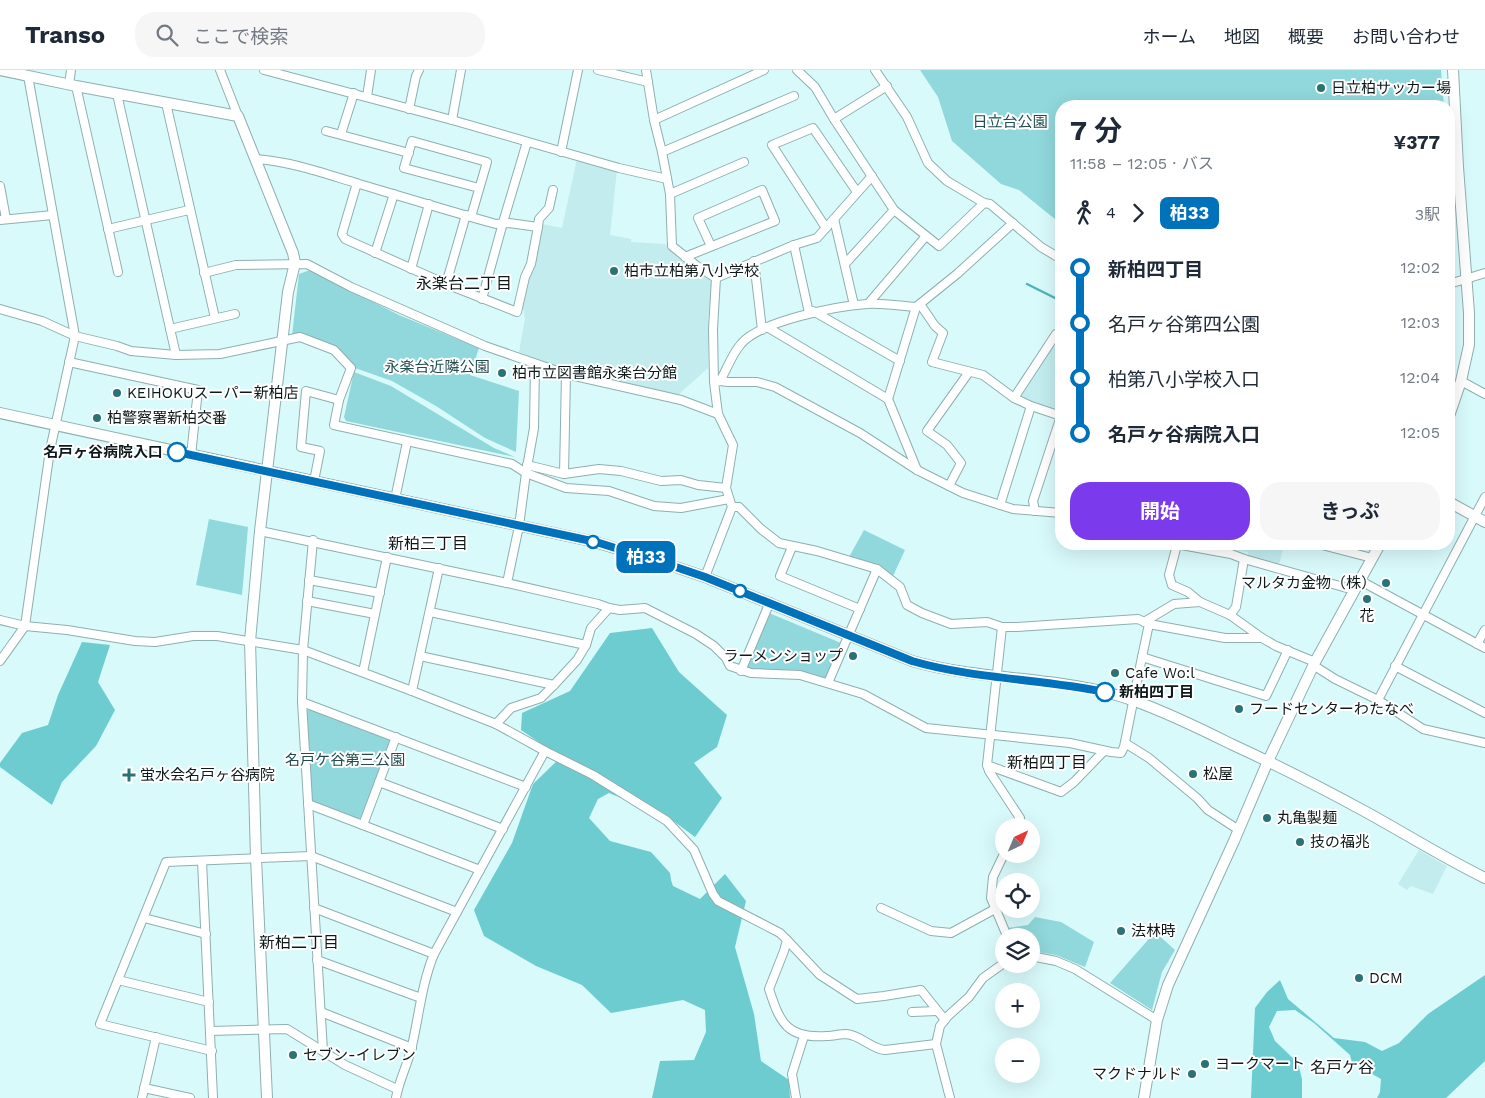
<!DOCTYPE html>
<html lang="ja">
<head>
<meta charset="utf-8">
<style>
  body { margin:0; font-family:"Work Sans","Noto Sans JP",sans-serif; background:#f6f6f7; color:#1f2937; height:100vh; display:flex; flex-direction:column; font-size:19px; white-space:nowrap }
  * { box-sizing:border-box; margin:0 }
  p { font-size:16px; color:#747a83 }
  .icon { flex:none; width:28px; height:28px; fill:none; stroke:currentColor; stroke-width:2; stroke-linecap:round; stroke-linejoin:round }
  .map { position:relative; flex:1; overflow:hidden }
  .drawer { position:absolute; left:1055px; top:30px; width:400px; height:450px; display:flex; flex-direction:column; background:#fff; border-radius:20px; box-shadow:0 5px 20px #0002 }
  .drawer>* { flex:none }
  .badge { padding:0 10px; border-radius:8px; font-size:18px; line-height:32px }
  .needle { width:32px; rotate:44deg }
  .fabs { position:absolute; left:995px; top:748px; display:grid; gap:10px }
  .fabs a { display:grid; place-items:center; width:45px; height:45px; border-radius:50%; background:#fff; box-shadow:0 5px 20px #0002; font-size:25px }
  .map>.badge { position:absolute; translate:-50% -50%; box-shadow:0 0 0 2px #fff }
  .legs { display:flex; align-items:center; gap:8px; height:55px; padding:0 15px; font-size:16px }
  .legs p { margin-inline-start:auto }
  .summary { display:flex; align-items:center; justify-content:space-between; height:85px; padding:0 15px }
  h1 { font-size:28px; font-weight:700; line-height:38px }
  .button { display:flex; gap:10px; margin-top:auto; padding:10px 15px }
  .button a { flex:1; height:58px; border-radius:20px; background:#7c3aed; color:#fff; font-size:20px; font-weight:700; line-height:58px; text-align:center }
  .button a+a { background:#f6f6f7; color:#1f2937 }
  ul { padding:0 15px; list-style:none }
  li { display:flex; align-items:center; gap:18px; height:55px; font-size:19px }
  li i { display:grid; place-items:center; width:8px; height:100%; margin:0 6px; background:currentColor }
  li i::after { content:''; width:12px; height:12px; margin:-6px; border:4px solid; border-radius:50%; background:#fff }
  li p { margin-inline-start:auto }
  li:first-child i { background:linear-gradient(#0000 50%,currentColor 0) }
  li:last-child i { background:linear-gradient(currentColor 50%,#0000 0) }
  header { display:flex; align-items:center; gap:30px; box-sizing:border-box; height:70px; padding:0 25px; background:#fff; border-bottom:1px solid #e0e1e3 }
  header strong { font-size:24px }
  nav { display:flex; gap:28px; margin-inline-start:auto; font-size:18px }
  .search { width:350px; height:45px; background:#f6f6f7; display:flex; align-items:center; gap:12px; box-sizing:border-box; padding:0 18px; border-radius:20px; color:#747a83; font-size:19px }
  .map>svg:first-child { display:block }
  .built { fill:#c2ecee }
  .green { fill:#90d8db }
  .forest { fill:#6cccd0 }
  .lines { fill:none; stroke-linecap:round; stroke-linejoin:round }
  .stream { stroke:#52b3b7; stroke-width:2.5 }
  .street-casing { stroke:#8fafb0; stroke-width:10 }
  .secondary-casing { stroke:#8fafb0; stroke-width:12 }
  .street { stroke:#fff; stroke-width:8 }
  .secondary { stroke:#fff; stroke-width:10 }
  .line-1-casing { stroke:#fff; stroke-width:11 }
  .line-1 { stroke:#0072bc; stroke-width:8 }
  .poi-dot { fill:#297376; stroke:#fff; stroke-width:2 }
  .stop-1-dot { fill:#fff; stroke:#0072bc; stroke-width:2.5 }
  .labels { text-anchor:middle; dominant-baseline:central; stroke-width:4; stroke-linejoin:round; paint-order:stroke }
  .poi-label { font-size:15px; fill:#0e1a1a; stroke:#fff; text-anchor:start }
  .park-label { font-size:15px; fill:#224e50; stroke:#fff }
  .stop-label { font-size:15px; font-weight:bold; fill:#0e1a1a; stroke:#fff; text-anchor:end }
  .neighbourhood-label { font-size:16px; fill:#0e1a1a; stroke:#fff }
</style>
</head>
<body>
<header>
<strong>Transo</strong>
<div class="search"><svg class="icon" aria-label="search" viewBox="0 0 24 24"><circle cx="10" cy="10" r="6"/><path d="M15 15l6 6"/></svg>ここで検索</div>
<nav><a>ホーム</a><a>地図</a><a>概要</a><a>お問い合わせ</a></nav>
</header>
<div class="map">
<svg width="1485" height="1028" viewBox="0 0 1485 1028">
  <rect width="100%" height="100%" fill="#d9fafb"/>
  <g class="built">
    <polygon points="577,89 617,100 610,165 631,169 631,172 665,174 682,190 710,210 712,214 708,248 708,298 678,325 567,300 519,282 525,248 522,234 528,207 533,195 542,154 562,158"/>
    <polygon points="1059,269 1061,271 1061,343 1021,329 1019,324 1054,271"/>
    <polygon points="1199,474 1284,474 1279,495 1248,486 1248,482"/>
    <polygon points="1419,780 1447,796 1433,824 1411,816 1407,820 1398,814"/>
  </g>
  <g class="green">
    <polygon points="920,0 1441,0 1444,36 1061,36 1061,154 1019,120 1001,114 952,71 938,27"/>
    <polygon points="310,200 399,245 479,278 470,305 519,321 516,382 485,368 436,336 392,311 355,298 335,277 292,266 299,204"/>
    <polygon points="354,302 391,316 494,378 515,387 346,351 344,347"/>
    <polygon points="209,449 248,457 242,525 196,515"/>
    <path d="M 864,460 L 905,480 L 893,506 C 879,495 865,491 849,487 Z"/>
    <polygon points="769,543 841,573 827,606 823,608 800,601 748,599 746,595"/>
    <polygon points="310,638 389,669 390,672 361,748 358,749 313,732 311,729 307,641"/>
    <polygon points="1035,847 1061,852 1094,872 1085,897 1056,885 1031,881 1031,866 1013,866 1008,858 1028,855"/>
    <polygon points="1155,862 1175,880 1162,902 1152,940 1110,913"/>
  </g>
  <g class="forest">
    <polygon points="652,558 679,602 727,645 717,677 694,693 722,728 695,767 668,747 609,723 598,729 589,748 610,771 651,782 670,803 671,810 673,816 700,829 725,804 746,831 735,877 754,944 761,991 789,1010 790,1028 652,1028 660,991 694,990 706,962 705,940 683,930 611,943 582,915 536,896 484,866 474,840 512,773 533,714 561,687 521,660 522,643 570,621 610,563"/>
    <polygon points="82,572 110,575 98,612 115,640 96,676 62,712 52,735 0,697 0,693 22,663 48,655 58,625"/>
    <polygon points="1485,905 1485,991 1446,1028 1377,1028 1380,1022 1381,1009 1352,993 1350,985 1314,953 1295,940 1277,941 1269,957 1275,971 1298,993 1302,1009 1302,1028 1251,1028 1255,938 1267,922 1280,910 1288,929 1334,968 1365,972 1382,981 1399,973 1428,944"/>
  </g>
  <g class="lines">
    <polyline class="stream" points="1027,214 1061,231"/>
    <g class="street-casing">
      <g id="street">
        <polyline points="220,0 238,46"/>
        <polyline points="264,0 452,50 619,98 667,109"/>
        <polyline points="598,0 648,12"/>
        <polyline points="646,0 654,50 662,82 670,124 672,176 697,196 716,208"/>
        <polyline points="797,0 815,17 834,49 894,140 939,176 984,133"/>
        <polyline points="875,0 907,47 928,93 947,111 984,133 990,134 1041,177 1061,189"/>
        <polyline points="69,15 71,0"/>
        <polyline points="76,16 118,202"/>
        <polyline points="117,24 176,285"/>
        <polyline points="367,27 371,0"/>
        <polyline points="166,33 215,248"/>
        <polyline points="409,39 416,6 419,0"/>
        <polyline points="834,49 887,16"/>
        <polyline points="452,50 461,0"/>
        <polyline points="654,50 764,0"/>
        <polyline points="326,61 409,83"/>
        <polyline points="341,64 354,23"/>
        <polyline points="561,82 578,0"/>
        <polyline points="662,82 794,26"/>
        <path d="M 255,89 C 289,91 323,103 356,113 C 403,127 449,141 496,154 L 509,153 L 538,157 L 531,194 L 525,207 L 517,242 L 446,214 L 345,169 L 342,164 L 357,113"/>
        <polyline points="0,116 6,149"/>
        <polyline points="670,124 744,92"/>
        <polyline points="471,147 487,92 412,71 404,98 479,118"/>
        <polyline points="834,149 854,235"/>
        <polyline points="0,150 53,145"/>
        <polyline points="538,157 539,149 549,138 553,120"/>
        <polyline points="826,158 772,75 813,58 857,122"/>
        <polyline points="108,159 189,140"/>
        <polyline points="794,175 809,243"/>
        <polyline points="375,183 394,124"/>
        <polyline points="685,187 775,151 762,120 698,148 711,176"/>
        <polyline points="754,191 762,260"/>
        <polyline points="845,194 894,140"/>
        <polyline points="411,199 429,134"/>
        <polyline points="204,203 236,195 307,194 351,217 485,276 566,304 681,330 718,344"/>
        <polyline points="716,208 794,175 817,168 872,106"/>
        <polyline points="446,214 466,145"/>
        <polyline points="1449,214 1485,203"/>
        <polyline points="482,229 504,149 527,72"/>
        <polyline points="868,234 926,166"/>
        <polyline points="920,234 935,256 943,263 932,292 983,305 1014,328 1031,336 1061,346"/>
        <polyline points="0,239 42,251 75,266 117,276 131,281 176,285 220,284 300,267 334,280 351,298 339,330 334,355 512,394 526,403 566,418 609,421 654,436 681,438 729,429"/>
        <polyline points="813,241 900,291"/>
        <polyline points="767,257 888,329 917,400"/>
        <polyline points="170,259 235,244"/>
        <polyline points="69,292 198,320 191,385"/>
        <polyline points="720,311 728,312 757,312 775,317 860,363 917,400 963,423 1013,439 1061,443"/>
        <polyline points="1461,311 1485,324"/>
        <path d="M 716,312 L 720,311 C 727,299 732,284 741,274 C 760,251 837,236 867,234 C 883,233 900,236 916,237"/>
        <polyline points="1014,328 1056,264 1061,266"/>
        <polyline points="888,329 916,237 957,204 1013,153"/>
        <polyline points="527,395 564,404 599,399 621,401 661,411 681,410 698,415 726,418"/>
        <polyline points="564,404 566,304"/>
        <polyline points="314,411 320,381 301,377 306,321 339,330"/>
        <polyline points="949,416 961,393 947,375 927,361 969,302"/>
        <polyline points="395,429 407,372"/>
        <polyline points="1000,435 1031,336"/>
        <polyline points="732,437 739,437 761,459 779,473 817,481 877,499 900,517 907,535 922,543 951,554 987,552 1002,557 1017,557 1138,549 1149,554 1225,568 1262,568 1276,576 1315,592"/>
        <polyline points="1035,441 1033,431 1061,346"/>
        <polyline points="260,461 507,513 598,534 609,538 620,540 645,538 696,564 714,576 726,588 730,596 751,603 800,605 863,624 926,658 1070,673 1111,682 1121,683 1124,677 1142,587 1266,626 1288,580"/>
        <polyline points="313,470 303,580 302,632 323,981"/>
        <polyline points="1176,474 1231,484 1244,489 1354,520"/>
        <polyline points="1318,474 1372,488"/>
        <polyline points="1177,475 1169,505 1172,515 1188,522 1200,532 1230,545 1262,568"/>
        <polyline points="792,477 780,506 860,539"/>
        <polyline points="705,507 732,437 726,418 733,375 718,344 714,312 713,259 716,208"/>
        <polyline points="309,510 380,523"/>
        <polyline points="1359,510 1485,578"/>
        <polyline points="507,513 519,456 526,403 534,358 535,294"/>
        <polyline points="307,531 375,544"/>
        <polyline points="430,542 586,575"/>
        <polyline points="1230,545 1236,537 1244,489"/>
        <path d="M 0,550 L 25,556 L 67,560 L 135,571 L 155,572 L 193,566 L 217,566 L 303,580 L 412,621 L 496,654 L 545,681 L 593,705 L 667,751 L 694,780 L 713,824 L 718,831 L 780,863 L 787,870 L 784,881 L 769,919 C 780,953 787,969 827,966 C 833,966 840,964 846,964 C 861,965 871,979 885,980 L 936,974"/>
        <polyline points="1144,552 1174,534 1200,532"/>
        <polyline points="1002,557 987,695 989,701 1020,748 1017,756"/>
        <polyline points="1477,574 1485,560"/>
        <polyline points="420,586 554,615"/>
        <polyline points="1142,587 1149,554"/>
        <polyline points="0,591 25,556 50,380 75,266 28,6"/>
        <polyline points="1313,595 1335,609 1378,630 1423,659 1485,673"/>
        <polyline points="1395,596 1485,643"/>
        <polyline points="741,601 770,532"/>
        <polyline points="363,602 387,487"/>
        <polyline points="828,613 877,499"/>
        <polyline points="412,621 439,498"/>
        <polyline points="1378,630 1485,427"/>
        <polyline points="302,632 526,717"/>
        <polyline points="496,654 511,638 541,628 554,615 577,590 586,575 591,558 609,538"/>
        <polyline points="1125,673 1149,688 1197,728 1208,740 1239,760"/>
        <polyline points="987,695 1061,722 1074,712 1104,681"/>
        <polyline points="379,712 503,759"/>
        <polyline points="308,734 480,800"/>
        <polyline points="363,755 396,667"/>
        <polyline points="1004,784 993,807 991,828 1007,866"/>
        <polyline points="202,791 213,1028"/>
        <polyline points="314,838 434,884"/>
        <polyline points="881,838 931,861 951,863 995,839"/>
        <polyline points="144,848 206,864"/>
        <polyline points="787,870 820,905 857,929 884,926 921,920 945,950"/>
        <polyline points="1031,886 1056,891 1075,899 1157,950"/>
        <polyline points="317,890 421,928"/>
        <polyline points="118,910 209,932"/>
        <polyline points="321,942 412,978"/>
        <polyline points="912,942 937,941"/>
        <polyline points="210,961 287,959 345,995 397,1019"/>
        <polyline points="212,981 100,954 166,792 311,786 457,842"/>
        <polyline points="144,1018 190,1028"/>
        <polyline points="142,1028 156,967"/>
        <path d="M 396,1028 C 399,1010 408,994 412,976 C 419,945 422,913 434,884 L 545,681"/>
        <polyline points="796,1028 792,1004 804,966"/>
        <polyline points="950,1028 936,974 940,956 948,946 969,927 983,908 1004,893"/>
      </g>
    </g>
    <g class="secondary-casing">
      <g id="secondary">
        <polyline points="0,0 76,16 238,46 293,183 295,193 288,222 260,461 250,571 256,788 267,1028"/>
        <path d="M 0,343 L 595,472 L 667,494 L 705,507 L 912,591 C 984,612 1063,605 1135,631 C 1168,643 1199,658 1231,674 C 1277,695 1322,718 1366,742 C 1406,764 1444,788 1485,808"/>
        <polyline points="1449,346 1461,311 1469,275 1469,243 1458,97 1453,0"/>
        <polyline points="1449,432 1485,452"/>
        <polyline points="1144,1028 1157,950 1168,915 1234,771 1268,691 1315,592 1380,474"/>
      </g>
    </g>
    <use href="#street" class="street"/>
    <use href="#secondary" class="secondary"/>
  </g>
  <g class="lines">
    <g class="line-1-casing">
      <path id="line-1" d="M 177,382 L 596,472 L 667,494 L 705,507 L 912,591 C 974,609 1041,609 1105,622"/>
    </g>
    <use href="#line-1" class="line-1"/>
  </g>
  <g class="poi-dot">
    <circle cx="1321" cy="18" r="5"/>
    <circle cx="614" cy="201" r="5"/>
    <circle cx="502" cy="303" r="5"/>
    <circle cx="117" cy="323" r="5"/>
    <circle cx="97" cy="348" r="5"/>
    <circle cx="1386" cy="513" r="5"/>
    <circle cx="1367" cy="529" r="5"/>
    <circle cx="853" cy="586" r="5"/>
    <circle cx="1115" cy="603" r="5"/>
    <circle cx="1239" cy="639" r="5"/>
    <circle cx="1193" cy="704" r="5"/>
    <path d="M126.5 697.5h5v5h5v5h-5v5h-5v-5h-5v-5h5z"/>
    <circle cx="1267" cy="748" r="5"/>
    <circle cx="1300" cy="772" r="5"/>
    <circle cx="1121" cy="861" r="5"/>
    <circle cx="1359" cy="908" r="5"/>
    <circle cx="293" cy="985" r="5"/>
    <circle cx="1205" cy="994" r="5"/>
    <circle cx="1192" cy="1004" r="5"/>
  </g>
  <g class="stop-1-dot">
    <circle cx="177" cy="382" r="9"/>
    <circle cx="593" cy="472" r="6"/>
    <circle cx="740" cy="521" r="6"/>
    <circle cx="1105" cy="622" r="9"/>
  </g>
  <g class="labels">
    <g class="poi-label">
      <text x="1331" y="18">日立柏サッカー場</text>
      <text x="624" y="201">柏市立柏第八小学校</text>
      <text x="512" y="303">柏市立図書館永楽台分館</text>
      <text x="127" y="323">KEIHOKUスーパー新柏店</text>
      <text x="107" y="348">柏警察署新柏交番</text>
      <text x="1376" y="513" text-anchor="end">マルタカ金物（株）</text>
      <text x="1367" y="546" text-anchor="middle">花</text>
      <text x="843" y="586" text-anchor="end">ラーメンショップ</text>
      <text x="1125" y="603">Cafe Wo:l</text>
      <text x="1249" y="639">フードセンターわたなべ</text>
      <text x="1203" y="704">松屋</text>
      <text x="140" y="705">蛍水会名戸ヶ谷病院</text>
      <text x="1277" y="748">丸亀製麺</text>
      <text x="1310" y="772">技の福兆</text>
      <text x="1131" y="861">法林時</text>
      <text x="1369" y="908">DCM</text>
      <text x="303" y="985">セブン-イレブン</text>
      <text x="1215" y="994">ヨークマート</text>
      <text x="1182" y="1004" text-anchor="end">マクドナルド</text>
    </g>
    <g class="park-label">
      <text x="1010" y="52">日立台公園</text>
      <text x="437" y="297">永楽台近隣公園</text>
      <text x="345" y="690">名戸ケ谷第三公園</text>
    </g>
    <g class="stop-label">
      <text x="163" y="382">名戸ヶ谷病院入口</text>
      <text x="1119" y="622" text-anchor="start">新柏四丁目</text>
    </g>
    <g class="neighbourhood-label">
      <text x="464" y="213">永楽台二丁目</text>
      <text x="428" y="473">新柏三丁目</text>
      <text x="1047" y="692">新柏四丁目</text>
      <text x="299" y="872">新柏二丁目</text>
      <text x="1342" y="997">名戸ケ谷</text>
    </g>
  </g>
</svg>
<div class="fabs">
<a><svg class="needle" viewBox="-14 -14 28 28"><path d="M0-13l5 13h-10z" fill="#e53935"/><path d="M0 13l5-13h-10z" fill="#747a83"/></svg></a>
<a><svg class="icon" aria-label="locate" viewBox="0 0 24 24"><circle cx="12" cy="12" r="6"/><path d="M12 2v4M12 18v4M2 12h4M18 12h4"/></svg></a>
<a><svg class="icon" aria-label="layers" viewBox="0 0 24 24"><path d="M12 4l9 5-9 5-9-5zM3 14l9 5 9-5"/></svg></a>
<a>+</a>
<a>−</a>
</div>
<b class="badge" style="left:646px;top:487px;background:#0072bc;color:#fff">柏33</b>
<section class="drawer">
<div class="summary"><div><h1>7 分</h1><p>11:58 – 12:05 · バス</p></div><b>¥377</b></div>
<div class="legs"><svg class="icon" aria-label="walk" viewBox="0 0 24 24"><circle cx="13" cy="4" r="2"/><path d="M13 8l-2 6 4 7M11 14l-3 7M7 12l3-4h3l4 4"/></svg>4<svg class="icon" aria-label="forward" viewBox="0 0 24 24"><path d="M9 5l7 7-7 7"/></svg><b class="badge" style="background:#0072bc;color:#fff">柏33</b><p>3駅</p></div>
<ul>
<li><i style="color:#0072bc"></i><b>新柏四丁目</b><p>12:02</p></li>
<li><i style="color:#0072bc"></i><span>名戸ヶ谷第四公園</span><p>12:03</p></li>
<li><i style="color:#0072bc"></i><span>柏第八小学校入口</span><p>12:04</p></li>
<li><i style="color:#0072bc"></i><b>名戸ヶ谷病院入口</b><p>12:05</p></li>
</ul>
<div class="button"><a>開始</a><a>きっぷ</a></div>
</section>
</div>
</body>
</html>
